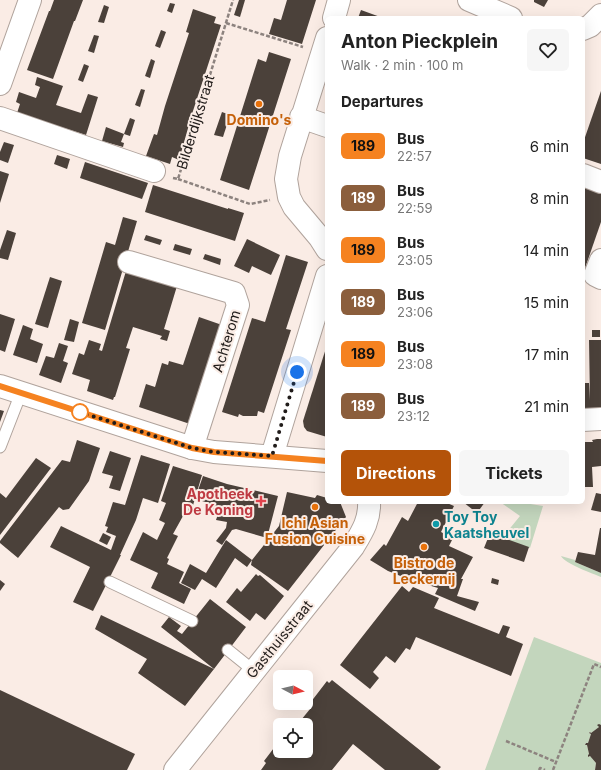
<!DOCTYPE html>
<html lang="en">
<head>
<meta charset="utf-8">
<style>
  body { margin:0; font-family:Inter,sans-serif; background:#f6f6f6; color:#222; height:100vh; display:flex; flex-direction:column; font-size:15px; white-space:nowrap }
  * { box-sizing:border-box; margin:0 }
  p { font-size:13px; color:#767676 }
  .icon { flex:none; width:22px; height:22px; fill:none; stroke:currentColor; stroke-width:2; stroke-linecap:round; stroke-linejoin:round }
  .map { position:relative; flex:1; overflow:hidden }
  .sheet { position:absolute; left:325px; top:16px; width:260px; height:488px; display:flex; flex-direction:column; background:#fff; border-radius:6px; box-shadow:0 4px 16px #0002 }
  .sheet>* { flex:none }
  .badge { padding:0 8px; border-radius:6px; font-size:14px; line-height:26px }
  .needle { width:26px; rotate:97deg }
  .controls { position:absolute; left:273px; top:670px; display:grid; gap:8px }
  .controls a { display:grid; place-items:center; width:40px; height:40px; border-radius:6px; background:#fff; box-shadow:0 4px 16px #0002; font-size:20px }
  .you { position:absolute; width:20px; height:20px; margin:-10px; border:3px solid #fff; border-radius:50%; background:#1a73e8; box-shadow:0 0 0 6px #1a73e833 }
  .map>.badge { position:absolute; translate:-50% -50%; box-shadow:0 0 0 2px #fff }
  h2 { padding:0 16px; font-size:15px; line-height:36px }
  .round { display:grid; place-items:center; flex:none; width:42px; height:42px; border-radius:6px; background:#f6f6f6 }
  .head { display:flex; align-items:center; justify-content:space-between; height:68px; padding:0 16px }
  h1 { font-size:19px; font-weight:700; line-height:30px }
  .cta { display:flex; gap:8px; margin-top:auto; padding:8px 16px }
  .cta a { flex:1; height:46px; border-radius:6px; background:#b45309; color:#fff; font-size:16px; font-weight:700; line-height:46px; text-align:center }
  .cta a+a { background:#f6f6f6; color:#222 }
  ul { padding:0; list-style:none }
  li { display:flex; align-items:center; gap:12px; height:52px; padding:0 16px }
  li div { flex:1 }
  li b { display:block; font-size:15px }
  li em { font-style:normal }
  li .badge { min-width:44px; font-weight:700; text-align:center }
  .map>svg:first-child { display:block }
  .green { fill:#c3d6bd }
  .building { fill:#4b413a }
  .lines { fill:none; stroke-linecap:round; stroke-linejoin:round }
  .lane-casing { stroke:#b0a39c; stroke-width:13 }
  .street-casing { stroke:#b0a39c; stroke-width:24 }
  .secondary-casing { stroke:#b0a39c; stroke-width:24 }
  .path { stroke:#8d837f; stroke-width:2.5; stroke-dasharray:4 2; stroke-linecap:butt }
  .lane { stroke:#fff; stroke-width:11 }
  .street { stroke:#fff; stroke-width:22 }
  .secondary { stroke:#fff; stroke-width:22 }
  .line-casing { stroke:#fff; stroke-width:9 }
  .line { stroke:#f58220; stroke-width:6 }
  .walk { stroke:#211c1a; stroke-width:4; stroke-dasharray:0 7.2 }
  .food-dot { fill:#e8710a; stroke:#faece5; stroke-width:1.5 }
  .stop-dot { fill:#fff; stroke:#f58220; stroke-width:2 }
  .health-dot { fill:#e0444e; stroke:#faece5; stroke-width:1.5 }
  .culture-dot { fill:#0f9aa8; stroke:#faece5; stroke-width:1.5 }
  .labels { text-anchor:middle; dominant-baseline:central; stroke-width:4; stroke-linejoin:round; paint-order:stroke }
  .food-label { font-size:14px; font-weight:bold; fill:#c56008; stroke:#faece5 }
  .street-label { font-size:14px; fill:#211c1a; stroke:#faece5 }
  .health-label { font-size:14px; font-weight:bold; fill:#be3a42; stroke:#faece5; text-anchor:end }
  .culture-label { font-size:14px; font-weight:bold; fill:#0d838f; stroke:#faece5; text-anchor:start }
</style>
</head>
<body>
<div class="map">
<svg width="601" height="770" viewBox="0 0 601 770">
  <rect width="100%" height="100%" fill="#faece5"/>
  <g class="green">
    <polygon points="500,502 518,502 543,506 530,548 502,538 520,516"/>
    <path d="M 561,556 L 575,560 L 575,562 L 601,573 L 601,577 C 592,573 565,564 561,556 Z"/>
    <polygon points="534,637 601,663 601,725 598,725 599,727 591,733 590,732 589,733 591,734 588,743 586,743 585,745 587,745 589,754 588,755 588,757 590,756 596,763 595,770 485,770"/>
  </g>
  <g class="building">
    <polygon points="54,0 83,0 75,21 74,21 53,79 27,70 49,11 50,11"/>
    <polygon points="239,0 245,0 240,17 234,15"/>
    <polygon points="287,0 316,0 302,44 269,34 274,18 281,20"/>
    <polygon points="534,0 548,0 544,7 534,2"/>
    <polygon points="170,3 175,4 172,13 167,11"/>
    <polygon points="104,5 109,7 104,23 98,22"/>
    <polygon points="193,9 216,17 214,23 221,25 192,114 179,160 172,157 170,164 146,156 154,134 157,135 165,106 189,33 186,32"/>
    <polygon points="361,10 383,18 358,18"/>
    <polygon points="161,30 166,32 160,48 155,46"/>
    <polygon points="94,35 99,36 94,53 88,51"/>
    <polygon points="269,52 291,59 249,190 220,180 258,59 266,62"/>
    <polygon points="151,59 155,61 150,78 145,76"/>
    <polygon points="84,64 89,66 83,82 78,80"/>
    <polygon points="37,77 63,86 56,105 81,113 88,94 98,97 86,135 17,113 20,104 16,102 19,92 36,98 40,87 35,85"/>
    <polygon points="141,89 145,90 140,107 135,105"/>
    <polygon points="601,91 601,164 583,158 583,143"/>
    <polygon points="222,112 230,115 223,137 214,135"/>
    <polygon points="130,118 135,120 130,136 124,134 121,142 124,143 123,147 102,141 106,127 124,134"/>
    <polygon points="4,142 14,145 8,163 0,160 0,152"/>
    <polygon points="57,155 70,159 67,169 54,164"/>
    <polygon points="85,162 148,183 142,199 80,178"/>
    <polygon points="0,171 9,174 0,203"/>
    <polygon points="153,185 228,209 228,208 244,213 235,241 145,212"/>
    <polygon points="583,186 601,192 601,222 583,274"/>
    <polygon points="123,217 137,221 105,330 82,323 106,242 115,245"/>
    <polygon points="7,230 16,233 8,260 0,258 0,250"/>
    <polygon points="146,235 162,240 160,245 144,240"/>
    <polygon points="247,239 280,255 271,275 252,266 249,273 234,266"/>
    <polygon points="175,244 192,249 190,255 173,250"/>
    <polygon points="205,254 221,259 220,265 203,259"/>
    <polygon points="286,255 308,262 286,329 291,330 264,413 258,411 257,416 243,416 239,414 238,417 222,412 252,318 265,322"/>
    <polygon points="126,271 177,286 164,329 170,331 167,341 160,339 162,336 133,327 126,348 130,349 115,397 114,397 113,400 87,391 90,380 72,374 79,353 84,355 89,340 101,344 99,350 102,351"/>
    <polygon points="50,277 62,281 48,328 35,324"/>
    <polygon points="0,314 15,319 5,352 0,350"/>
    <polygon points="199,317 222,325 190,424 139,407 146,384 155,387 162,363 168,365 169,361 183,365"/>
    <polygon points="70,319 79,322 74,342 64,340"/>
    <polygon points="23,325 33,329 30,339 43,344 37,363 13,355"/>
    <rect x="592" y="330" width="8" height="7"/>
    <polygon points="589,340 601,340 601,408 583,409 583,383 589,383 590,400"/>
    <polygon points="59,343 68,346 63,361 68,363 61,383 39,375 46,356 54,358"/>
    <polygon points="327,345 327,437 307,431 304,427 303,421"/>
    <polygon points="0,410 4,411 0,422"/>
    <polygon points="597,439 601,439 601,466 592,467 593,487 583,487 583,442 593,442 592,440"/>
    <polygon points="77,440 100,448 89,481 69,509 63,510 59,507 18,558 0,543 0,541 62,460 70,462"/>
    <polygon points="110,451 131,458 120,491 109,488 113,476 102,473"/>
    <polygon points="141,455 170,464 158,503 143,498 136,520 120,555 121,555 93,611 73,602 90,567 50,547 61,526 111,550 116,536 106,532 108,527 105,526 113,502 125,505"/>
    <polygon points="36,458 51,468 0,535 0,493 6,498"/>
    <polygon points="173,466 202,475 191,512 183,516 173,534 178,536 167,558 169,559 167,564 184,572 179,583 191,589 184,604 151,588 158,573 130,560 143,532 157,540 165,523 159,520 166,503 161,501"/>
    <polygon points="203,476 227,484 278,496 267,538 236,529 232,530 222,545 216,541 226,528 227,522 216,520 218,514 207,511 209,503 195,499"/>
    <polygon points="287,492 315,498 317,495 327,498 327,502 340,502 346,517 288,591 251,565 252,560 247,567 235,558 216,588 202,579 195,590 181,583 190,564 206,573 226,540 252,560 279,526"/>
    <polygon points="596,493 601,494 601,512 591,510"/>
    <polygon points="418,502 448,502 447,503 454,506 441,532 453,538 449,546 473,557 461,579 463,579 457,596 479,602 475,611 435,594 438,588 408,579 388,571 370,560 384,544 386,546 402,517 408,521"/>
    <polygon points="463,502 485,502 477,513"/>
    <polygon points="600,528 601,528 601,573 575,562 578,552 595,555"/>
    <polygon points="103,533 111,537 107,545 99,541"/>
    <polygon points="490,533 529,547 524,562 484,548"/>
    <polygon points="256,574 258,576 260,575 284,596 265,620 256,613 250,621 226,602 237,588 241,592"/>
    <polygon points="492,578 499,580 498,585 491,583"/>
    <polygon points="0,580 5,584 0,591"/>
    <polygon points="402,586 409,592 413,587 439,598 434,608 499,634 503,625 510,627 506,637 523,644 511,676 416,637 410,650 406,648 395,663 386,656 373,672 379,678 370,689 340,665"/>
    <polygon points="210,599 246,627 214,669 161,627 169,617 181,626 177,631 182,634"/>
    <polygon points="101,615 124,626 214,669 185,706 138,673 147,659 95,629"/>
    <polygon points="332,680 441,767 438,770 385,770 353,744 332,770 261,770 266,763 264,761 280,740 280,751 306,751 306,725 297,725 310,709 307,707 327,681 329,683"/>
    <polygon points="0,690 135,754 127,770 0,770"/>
    <polygon points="599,724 601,725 601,770 595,770 596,763 590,756 588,757 588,755 589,754 587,745 585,745 586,743 588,743 591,734 589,733 590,732 591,733 599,727 597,725"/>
  </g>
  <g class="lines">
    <g class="lane-casing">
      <g id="lane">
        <polyline points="0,447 21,393"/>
        <polyline points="110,582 192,621"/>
        <polyline points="228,650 254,671"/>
      </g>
    </g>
    <g class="street-casing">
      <g id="street">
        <polyline points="0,84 30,0"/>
        <polyline points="301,117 327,126"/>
        <polyline points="0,118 154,171"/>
        <polyline points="583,175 601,182"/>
        <polyline points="601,260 595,275 601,278"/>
        <polyline points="129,262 234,293 238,305 192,448"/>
        <polyline points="583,420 601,419"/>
      </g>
    </g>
    <g class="secondary-casing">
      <g id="secondary">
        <polyline points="469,0 511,18"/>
        <polyline points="334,18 339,0"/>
        <polyline points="583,29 590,26 601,15"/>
        <polyline points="327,38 290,156 286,179 289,197 294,207 320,238 327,249"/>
        <polyline points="0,386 192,448 214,452 327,461"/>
        <polyline points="272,456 327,276"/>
        <path d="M 175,770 L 353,547 C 362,532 370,520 369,502"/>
      </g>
    </g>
    <g class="path">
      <polyline points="226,23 303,47"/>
      <polyline points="173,178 178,179 233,0"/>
      <polyline points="178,179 250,204 270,200"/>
      <polyline points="506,741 556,762"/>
      <polyline points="539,770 540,768 545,770"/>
      <polyline points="553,770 594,664 601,667"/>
    </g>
    <use href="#lane" class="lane"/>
    <use href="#street" class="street"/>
    <use href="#secondary" class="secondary"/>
  </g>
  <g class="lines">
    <g class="line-casing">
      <polyline id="line" points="0,386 192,448 214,452 327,461"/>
    </g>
    <use href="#line" class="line"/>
    <polyline class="walk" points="80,412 192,448 214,452 272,456 297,372"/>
  </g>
  <g class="food-dot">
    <circle cx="259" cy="104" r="4"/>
    <circle cx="315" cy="507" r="4"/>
    <circle cx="424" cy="547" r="4"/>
  </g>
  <circle class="stop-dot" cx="80" cy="412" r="8"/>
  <path class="health-dot" d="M259 495h4v4h4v4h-4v4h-4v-4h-4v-4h4z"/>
  <circle class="culture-dot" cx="436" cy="524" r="4"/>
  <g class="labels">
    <g class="food-label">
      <text x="259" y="119">Domino's</text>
      <text x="315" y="522">Ichi Asian<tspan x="315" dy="16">Fusion Cuisine</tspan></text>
      <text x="424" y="562">Bistro de<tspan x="424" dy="16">Leckernij</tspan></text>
    </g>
    <g class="street-label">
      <text transform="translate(195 122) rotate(-73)">Bilderdijkstraat</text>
      <text transform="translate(226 341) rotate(-73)">Achterom</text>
      <text transform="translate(279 639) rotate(-51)">Gasthuisstraat</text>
    </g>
    <g class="health-label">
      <text x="253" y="493">Apotheek<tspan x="253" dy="16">De Koning</tspan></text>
    </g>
    <g class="culture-label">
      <text x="444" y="516">Toy Toy<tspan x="444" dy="16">Kaatsheuvel</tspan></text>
    </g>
  </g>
</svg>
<div class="controls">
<a><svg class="needle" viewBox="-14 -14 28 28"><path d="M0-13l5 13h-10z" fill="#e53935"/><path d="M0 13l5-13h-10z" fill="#767676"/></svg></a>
<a><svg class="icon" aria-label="locate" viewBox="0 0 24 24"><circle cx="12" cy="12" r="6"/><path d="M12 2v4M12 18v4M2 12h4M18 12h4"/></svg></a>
</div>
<div class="you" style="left:297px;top:372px"></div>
<section class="sheet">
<div class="head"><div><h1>Anton Pieckplein</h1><p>Walk · 2 min · 100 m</p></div><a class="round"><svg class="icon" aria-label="heart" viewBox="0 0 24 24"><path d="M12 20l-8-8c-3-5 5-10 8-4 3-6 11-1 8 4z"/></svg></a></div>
<h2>Departures</h2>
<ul>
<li><span class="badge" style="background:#f58220;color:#111">189</span><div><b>Bus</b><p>22:57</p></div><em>6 min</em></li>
<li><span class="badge" style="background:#8b5e3c;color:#fff">189</span><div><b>Bus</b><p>22:59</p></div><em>8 min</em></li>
<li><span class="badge" style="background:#f58220;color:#111">189</span><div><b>Bus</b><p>23:05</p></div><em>14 min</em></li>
<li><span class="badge" style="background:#8b5e3c;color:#fff">189</span><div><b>Bus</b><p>23:06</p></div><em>15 min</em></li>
<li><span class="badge" style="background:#f58220;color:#111">189</span><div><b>Bus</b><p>23:08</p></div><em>17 min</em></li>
<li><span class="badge" style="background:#8b5e3c;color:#fff">189</span><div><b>Bus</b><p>23:12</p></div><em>21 min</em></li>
</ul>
<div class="cta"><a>Directions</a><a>Tickets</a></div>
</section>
</div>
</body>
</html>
